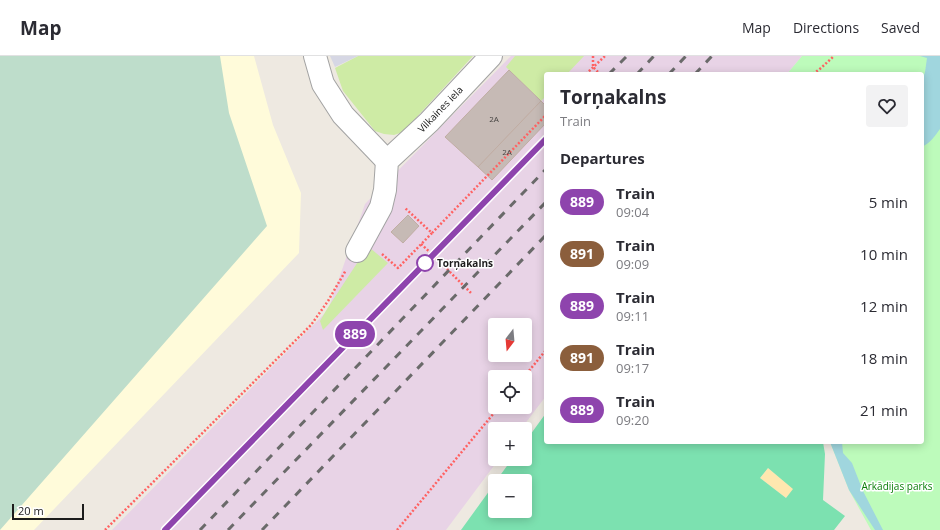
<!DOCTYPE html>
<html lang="en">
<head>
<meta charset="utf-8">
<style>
  body { margin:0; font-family:"Open Sans",sans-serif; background:#f2f2f3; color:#2b2b33; height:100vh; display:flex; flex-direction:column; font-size:15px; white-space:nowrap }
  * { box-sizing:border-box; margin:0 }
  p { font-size:13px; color:#7c7c81 }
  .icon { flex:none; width:22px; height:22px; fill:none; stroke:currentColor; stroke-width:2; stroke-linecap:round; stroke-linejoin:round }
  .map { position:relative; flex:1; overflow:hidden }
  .details { position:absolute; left:544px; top:16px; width:380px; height:372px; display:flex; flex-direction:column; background:#fff; border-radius:4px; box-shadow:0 2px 10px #0003 }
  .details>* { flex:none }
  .badge { padding:0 8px; border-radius:13px; font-size:14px; line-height:26px }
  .needle { width:26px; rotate:196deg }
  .fabs { position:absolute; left:488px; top:262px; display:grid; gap:8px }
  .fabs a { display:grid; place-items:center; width:44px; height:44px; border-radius:4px; background:#fff; box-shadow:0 2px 10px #0003; font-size:20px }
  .scale { position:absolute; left:12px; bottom:10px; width:72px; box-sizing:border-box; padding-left:4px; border:2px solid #1c1c1c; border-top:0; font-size:11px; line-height:14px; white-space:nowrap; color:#1c1c1c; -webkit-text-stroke:3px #fff; paint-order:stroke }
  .map>.badge { position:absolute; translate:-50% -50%; box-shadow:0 0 0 2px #fff }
  h2 { padding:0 16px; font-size:15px; line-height:36px }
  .round { display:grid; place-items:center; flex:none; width:42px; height:42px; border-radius:4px; background:#f2f2f3 }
  .headline { display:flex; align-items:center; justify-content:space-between; height:68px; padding:0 16px }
  h1 { font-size:19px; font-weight:700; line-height:30px }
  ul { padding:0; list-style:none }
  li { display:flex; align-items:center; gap:12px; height:52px; padding:0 16px }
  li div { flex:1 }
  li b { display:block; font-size:15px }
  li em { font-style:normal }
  li .badge { min-width:44px; font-weight:700; text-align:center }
  header { display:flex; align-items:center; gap:24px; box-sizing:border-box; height:56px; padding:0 20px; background:#fff; border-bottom:1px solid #e1e1e2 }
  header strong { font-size:19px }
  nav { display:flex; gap:22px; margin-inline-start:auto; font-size:14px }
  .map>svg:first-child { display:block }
  .industrial { fill:#e8d3e6; fill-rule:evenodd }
  .education { fill:#fffbda }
  .grass { fill:#ceeba5 }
  .wetland { fill:#beddcb }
  .sand { fill:#ffe7af }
  .park { fill:#bdfbbb }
  .pitch { fill:#7ce1b0; fill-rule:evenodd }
  .plaza { fill:#d6d7e4 }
  .water { fill:#a0d6de }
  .building { fill:#c6bab5; stroke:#c0ada3 }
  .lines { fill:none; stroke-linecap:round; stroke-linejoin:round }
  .minor-casing { stroke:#a3a3a3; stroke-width:24 }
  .path { stroke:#ff6262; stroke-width:2.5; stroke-dasharray:2 2; stroke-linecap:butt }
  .minor { stroke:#fff; stroke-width:22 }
  .rail { stroke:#6a6a6a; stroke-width:3; stroke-dasharray:8 8; stroke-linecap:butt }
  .line-casing { stroke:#fff; stroke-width:9 }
  .line { stroke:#8e44ad; stroke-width:6 }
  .stop-dot { fill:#fff; stroke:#8e44ad; stroke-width:2 }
  .labels { text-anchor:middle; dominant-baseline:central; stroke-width:3; stroke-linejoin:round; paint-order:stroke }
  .number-label { font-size:8px; fill:#464442 }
  .street-label { font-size:10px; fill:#1c1c1c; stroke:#fff }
  .stop-label { font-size:10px; font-weight:bold; fill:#1c1c1c; stroke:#fff; text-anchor:start }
  .park-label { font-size:10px; fill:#097d07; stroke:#fff }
</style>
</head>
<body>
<header>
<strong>Map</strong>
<nav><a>Map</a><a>Directions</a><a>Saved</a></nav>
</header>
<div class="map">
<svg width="940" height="474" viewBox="0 0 940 474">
  <rect width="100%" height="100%" fill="#eee9e1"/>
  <path class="industrial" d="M 511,0 L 802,0 L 787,18 L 546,18 L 546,340 L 521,373 L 495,373 L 495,403 L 499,403 L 446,474 L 112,474 L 328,254 L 365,148 ZM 495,269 L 525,269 L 525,299 L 495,299 ZM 495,321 L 525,321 L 525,351 L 495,351 Z"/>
  <polygon class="education" points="0,0 254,0 273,69 301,137 299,197 34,474 0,474"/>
  <g class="grass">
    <polygon points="358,0 473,0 403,76 394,79 384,78 375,75 343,35 335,12"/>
    <polygon points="515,0 584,0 567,18 546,18 546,40 541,45 506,11"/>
    <polygon points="370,192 388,207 323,274 320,265 327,253 365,195"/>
  </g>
  <polygon class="wetland" points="0,0 220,0 229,57 267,170 0,474"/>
  <polygon class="sand" points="768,412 794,433 786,442 760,422"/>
  <polygon class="park" points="802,0 940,0 940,474 871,474 849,434 830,386 922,386 922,18 787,18"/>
  <path class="pitch" d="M 546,357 L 546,386 L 823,386 L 825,398 L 823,444 L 845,460 L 834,474 L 461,474 L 495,427 L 495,455 L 525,455 L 525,425 L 496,425 L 512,403 L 525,403 L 525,386 ZM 768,412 L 793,433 L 786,442 L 760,422 Z"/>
  <polygon class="plaza" points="330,0 358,0 335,11"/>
  <g class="water">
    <path d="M 920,0 L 940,0 L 940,73 C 935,80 930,87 922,91 L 922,25 L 925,16 L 927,2 Z"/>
    <polygon points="830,386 842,386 843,397 852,407 863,435 883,474 875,474 849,434"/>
  </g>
  <g class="building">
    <polygon points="509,14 541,45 478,111 445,81"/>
    <polygon points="541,45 546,50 546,67 492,124 478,111"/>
    <polygon points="408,159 419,170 403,187 391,176"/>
  </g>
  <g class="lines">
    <g class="minor-casing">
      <g id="minor">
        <polyline points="315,0 323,28 343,59 387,105"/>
        <polyline points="357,195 381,151 385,134 387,105 429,66 491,0"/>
      </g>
    </g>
    <g class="path">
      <polyline points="593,0 593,11 600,18"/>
      <polyline points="586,18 605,0"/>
      <polyline points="813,18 821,12 834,0"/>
      <polyline points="432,177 546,59"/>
      <polyline points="421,188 433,199 472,238"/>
      <polyline points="382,198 398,212 432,177 405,152"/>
      <polyline points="524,321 546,294"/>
      <polyline points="105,474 311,269 328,245 346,214"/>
      <polyline points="397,474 499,351"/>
    </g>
    <use href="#minor" class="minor"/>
    <g class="rail">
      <polyline points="609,18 627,0"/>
      <polyline points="637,18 654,0"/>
      <polyline points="669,18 686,0"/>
      <polyline points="695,18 712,0"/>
      <polyline points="165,474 546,83"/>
      <polyline points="200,474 546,113"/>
      <polyline points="228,474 546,146"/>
      <polyline points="262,474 546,179"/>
    </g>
  </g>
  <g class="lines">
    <g class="line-casing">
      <polyline id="line" points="165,474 546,83"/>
    </g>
    <use href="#line" class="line"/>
  </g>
  <circle class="stop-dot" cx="425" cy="207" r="8"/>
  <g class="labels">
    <g class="number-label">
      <text x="494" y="62">2A</text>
      <text x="507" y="95">2A</text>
    </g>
    <g class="street-label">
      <text transform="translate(440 53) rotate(-46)">Vilkaines iela</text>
    </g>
    <g class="stop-label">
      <text x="437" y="207">Torņakalns</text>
    </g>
    <g class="park-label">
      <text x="897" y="430">Arkādijas parks</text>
    </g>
  </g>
</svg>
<div class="fabs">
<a><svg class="needle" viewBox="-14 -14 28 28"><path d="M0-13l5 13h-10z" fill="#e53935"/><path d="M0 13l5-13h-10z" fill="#7c7c81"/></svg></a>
<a><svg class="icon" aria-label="locate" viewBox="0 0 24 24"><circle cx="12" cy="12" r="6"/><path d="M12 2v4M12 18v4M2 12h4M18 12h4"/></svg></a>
<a>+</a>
<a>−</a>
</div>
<div class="scale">20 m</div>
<b class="badge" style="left:355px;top:278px;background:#8e44ad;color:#fff">889</b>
<section class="details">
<div class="headline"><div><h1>Torņakalns</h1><p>Train</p></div><a class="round"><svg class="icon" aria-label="heart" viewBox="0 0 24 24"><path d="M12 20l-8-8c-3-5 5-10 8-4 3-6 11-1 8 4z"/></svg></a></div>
<h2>Departures</h2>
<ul>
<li><span class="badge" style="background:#8e44ad;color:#fff">889</span><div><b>Train</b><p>09:04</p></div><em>5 min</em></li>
<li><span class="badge" style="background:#8b5e3c;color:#fff">891</span><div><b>Train</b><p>09:09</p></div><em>10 min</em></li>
<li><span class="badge" style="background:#8e44ad;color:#fff">889</span><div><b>Train</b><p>09:11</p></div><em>12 min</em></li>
<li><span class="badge" style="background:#8b5e3c;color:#fff">891</span><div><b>Train</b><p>09:17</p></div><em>18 min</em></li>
<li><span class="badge" style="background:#8e44ad;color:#fff">889</span><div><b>Train</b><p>09:20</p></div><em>21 min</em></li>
</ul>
</section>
</div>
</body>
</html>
